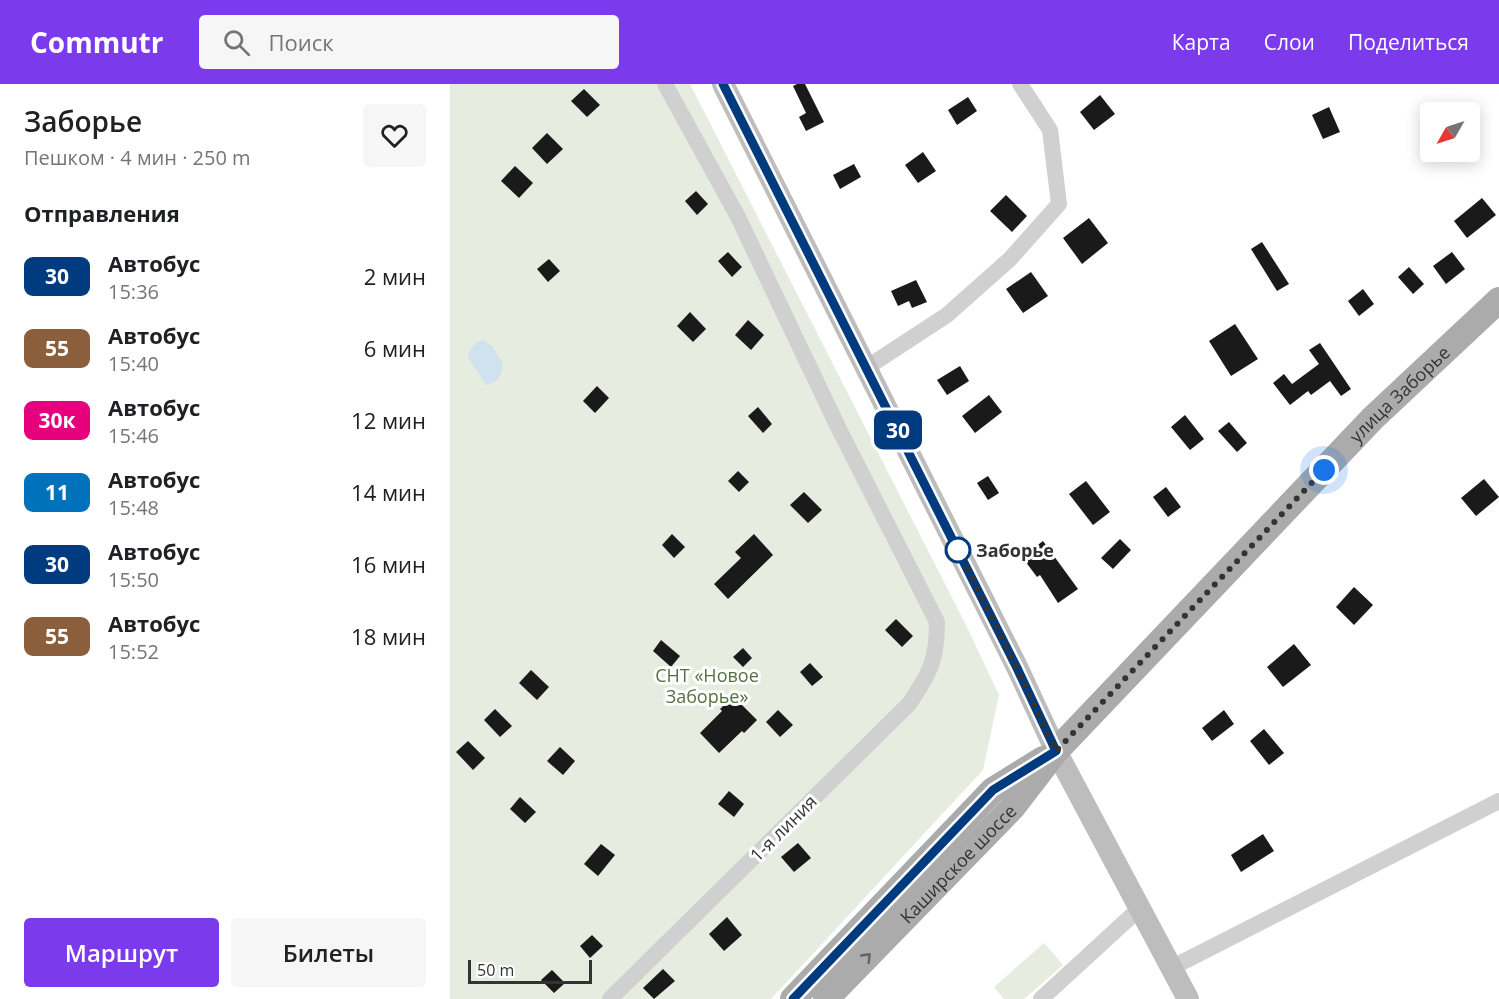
<!DOCTYPE html>
<html lang="ru">
<head>
<meta charset="utf-8">
<style>
  body { margin:0; font-family:"Open Sans",sans-serif; background:#f6f6f6; color:#202124; height:100vh; display:flex; flex-direction:column; font-size:22px; white-space:nowrap }
  * { box-sizing:border-box; margin:0 }
  p { font-size:20px; color:#757577 }
  .icon { flex:none; width:33px; height:33px; fill:none; stroke:currentColor; stroke-width:2; stroke-linecap:round; stroke-linejoin:round }
  .map { position:relative; flex:1; overflow:hidden }
  .panel { display:flex; flex-direction:column; background:#fff; width:450px }
  .panel>* { flex:none }
  .badge { padding:0 12px; border-radius:9px; font-size:21px; line-height:39px }
  .needle { width:39px; rotate:231deg }
  .buttons { position:absolute; left:970px; top:18px; display:grid; gap:12px }
  .buttons a { display:grid; place-items:center; width:60px; height:60px; border-radius:6px; background:#fff; box-shadow:0 3px 15px #0003; font-size:30px }
  .scale { position:absolute; left:18px; bottom:15px; width:124px; box-sizing:border-box; padding-left:6px; border:3px solid #333; border-top:0; font-size:16px; line-height:21px; white-space:nowrap; color:#333; -webkit-text-stroke:4px #fff; paint-order:stroke }
  .you { position:absolute; width:30px; height:30px; margin:-15px; border:4px solid #fff; border-radius:50%; background:#1a73e8; box-shadow:0 0 0 9px #1a73e833 }
  .map>.badge { position:absolute; translate:-50% -50%; box-shadow:0 0 0 3px #fff }
  h2 { padding:0 24px; font-size:22px; line-height:54px }
  .round { display:grid; place-items:center; flex:none; width:63px; height:63px; border-radius:6px; background:#f6f6f6 }
  .summary { display:flex; align-items:center; justify-content:space-between; height:102px; padding:0 24px }
  h1 { font-size:28px; font-weight:600; line-height:45px }
  .primary-button { display:flex; gap:12px; margin-top:auto; padding:12px 24px }
  .primary-button a { flex:1; height:69px; border-radius:6px; background:#7c3aed; color:#fff; font-size:24px; font-weight:600; line-height:69px; text-align:center }
  .primary-button a+a { background:#f6f6f6; color:#202124 }
  ul { padding:0; list-style:none }
  li { display:flex; align-items:center; gap:18px; height:72px; padding:0 24px }
  li div { flex:1 }
  li b { display:block; font-size:22px }
  li em { font-style:normal }
  li .badge { min-width:66px; font-weight:700; text-align:center }
  header { display:flex; align-items:center; gap:36px; box-sizing:border-box; height:84px; padding:0 30px; background:#7c3aed; color:#fff }
  header strong { font-size:28px }
  nav { display:flex; gap:33px; margin-inline-start:auto; font-size:21px }
  .search { width:420px; height:54px; background:#f6f6f6; display:flex; align-items:center; gap:15px; box-sizing:border-box; padding:0 21px; border-radius:6px; color:#757577; font-size:22px }
  main { display:flex; flex:1; min-height:0 }
  .map>svg:first-child { display:block }
  .green { fill:#e6ecdf }
  .water { fill:#cfe2ee }
  .building { fill:#1a1a1a }
  .lines { fill:none; stroke-linecap:round; stroke-linejoin:round }
  .street { stroke:#d0d0d0; stroke-width:16 }
  .secondary { stroke:#bdbdbd; stroke-width:22 }
  .primary { stroke:#ababab; stroke-width:26 }
  .oneway { stroke:#636363 }
  .line-casing { stroke:#fff; stroke-width:14 }
  .line { stroke:#003b80; stroke-width:9 }
  .walk { stroke:#333; stroke-width:6; stroke-dasharray:0 10.8 }
  .stop-dot { fill:#fff; stroke:#003b80; stroke-width:3 }
  .labels { text-anchor:middle; dominant-baseline:central; stroke-width:6; stroke-linejoin:round; paint-order:stroke }
  .street-label { font-size:18px; fill:#333; stroke:#fff }
  .stop-label { font-size:18px; font-weight:bold; fill:#333; stroke:#fff; text-anchor:start }
  .park-label { font-size:18px; fill:#56703f; stroke:#fff }
</style>
</head>
<body>
<header>
<strong>Commutr</strong>
<div class="search"><svg class="icon" aria-label="search" viewBox="0 0 24 24"><circle cx="10" cy="10" r="6"/><path d="M15 15l6 6"/></svg>Поиск</div>
<nav><a>Карта</a><a>Слои</a><a>Поделиться</a></nav>
</header>
<main>
<section class="panel">
<div class="summary"><div><h1>Заборье</h1><p>Пешком · 4 мин · 250 m</p></div><a class="round"><svg class="icon" aria-label="heart" viewBox="0 0 24 24"><path d="M12 20l-8-8c-3-5 5-10 8-4 3-6 11-1 8 4z"/></svg></a></div>
<h2>Отправления</h2>
<ul>
<li><span class="badge" style="background:#003b80;color:#fff">30</span><div><b>Автобус</b><p>15:36</p></div><em>2 мин</em></li>
<li><span class="badge" style="background:#8b5e3c;color:#fff">55</span><div><b>Автобус</b><p>15:40</p></div><em>6 мин</em></li>
<li><span class="badge" style="background:#e6007e;color:#fff">30к</span><div><b>Автобус</b><p>15:46</p></div><em>12 мин</em></li>
<li><span class="badge" style="background:#0072bc;color:#fff">11</span><div><b>Автобус</b><p>15:48</p></div><em>14 мин</em></li>
<li><span class="badge" style="background:#003b80;color:#fff">30</span><div><b>Автобус</b><p>15:50</p></div><em>16 мин</em></li>
<li><span class="badge" style="background:#8b5e3c;color:#fff">55</span><div><b>Автобус</b><p>15:52</p></div><em>18 мин</em></li>
</ul>
<div class="primary-button"><a>Маршрут</a><a>Билеты</a></div>
</section>
<div class="map">
<svg width="1049" height="915" viewBox="0 0 1049 915">
  <rect width="100%" height="100%" fill="#fff"/>
  <g class="green">
    <polygon points="0,0 240,0 517,543 549,611 533,686 321,915 0,915"/>
    <polygon points="594,859 613,881 574,915 554,915 544,903"/>
  </g>
  <path class="water" d="M 33,256 L 42,262 L 53,280 C 52,292 48,298 36,301 L 18,273 C 19,265 25,257 33,256 Z"/>
  <g class="building">
    <polygon points="347,0 355,0 374,38 356,47 349,33 356,29 343,2"/>
    <polygon points="134,5 150,21 137,33 121,17"/>
    <polygon points="650,11 665,30 644,46 630,28"/>
    <polygon points="518,13 527,27 507,41 498,26"/>
    <polygon points="879,23 890,48 873,55 862,31"/>
    <polygon points="97,49 113,65 97,80 82,64"/>
    <polygon points="473,68 486,87 468,99 455,81"/>
    <polygon points="404,80 411,93 390,105 383,91"/>
    <polygon points="65,82 83,99 69,114 51,97"/>
    <polygon points="246,107 258,120 247,131 235,117"/>
    <polygon points="556,111 577,132 562,148 540,127"/>
    <polygon points="1032,114 1046,131 1017,154 1004,137"/>
    <polygon points="639,134 658,159 632,180 613,154"/>
    <polygon points="812,158 839,200 827,207 801,165"/>
    <polygon points="278,168 292,183 282,193 268,177"/>
    <polygon points="1002,168 1015,185 996,200 983,182"/>
    <polygon points="99,175 110,187 98,198 87,185"/>
    <polygon points="959,183 974,200 963,210 948,193"/>
    <polygon points="581,188 598,212 573,229 556,205"/>
    <polygon points="466,196 477,218 462,224 459,217 448,222 441,207"/>
    <polygon points="913,205 924,220 909,232 898,217"/>
    <polygon points="240,228 256,245 243,258 227,242"/>
    <polygon points="298,236 314,251 301,266 285,251"/>
    <polygon points="785,240 808,275 781,292 759,257"/>
    <polygon points="870,259 901,305 891,312 880,297 861,311 858,307 840,321 823,299 834,290 842,300 869,280 859,266"/>
    <polygon points="510,282 519,297 497,311 487,296"/>
    <polygon points="147,302 159,314 145,329 133,317"/>
    <polygon points="539,311 552,328 525,349 512,332"/>
    <polygon points="308,323 322,340 313,349 298,332"/>
    <polygon points="735,331 754,355 740,366 721,343"/>
    <polygon points="779,338 797,359 787,368 768,347"/>
    <polygon points="288,387 299,398 289,408 278,397"/>
    <polygon points="538,392 549,409 538,416 527,399"/>
    <polygon points="1034,395 1049,413 1026,432 1011,414"/>
    <polygon points="636,397 660,428 643,441 619,410"/>
    <polygon points="716,403 731,423 718,433 703,413"/>
    <polygon points="354,408 372,426 358,439 340,421"/>
    <polygon points="222,450 235,463 224,474 212,461"/>
    <polygon points="304,450 323,471 278,515 264,500 291,474 285,468"/>
    <polygon points="670,455 681,466 663,485 651,474"/>
    <polygon points="593,457 628,505 608,519 590,491 587,493 572,473"/>
    <polygon points="904,503 923,521 904,541 886,523"/>
    <polygon points="446,535 463,552 452,563 435,546"/>
    <polygon points="211,556 230,572 221,583 203,567"/>
    <polygon points="844,560 861,581 833,603 817,583"/>
    <polygon points="293,564 302,574 293,583 283,573"/>
    <polygon points="360,579 373,593 362,602 350,588"/>
    <polygon points="81,586 99,603 87,616 69,599"/>
    <polygon points="283,612 307,636 294,649 292,647 269,669 250,649 272,627 270,625"/>
    <polygon points="45,625 62,642 50,653 34,636"/>
    <polygon points="328,626 343,641 330,653 316,638"/>
    <polygon points="774,626 784,640 762,657 752,644"/>
    <polygon points="814,645 834,669 819,681 800,657"/>
    <polygon points="18,657 35,674 23,686 6,668"/>
    <polygon points="110,663 125,677 113,691 97,677"/>
    <polygon points="279,707 294,720 284,733 268,720"/>
    <polygon points="70,713 86,728 75,739 60,725"/>
    <polygon points="813,750 824,767 791,788 781,771"/>
    <polygon points="348,759 361,774 344,788 331,773"/>
    <polygon points="151,760 165,771 148,792 134,780"/>
    <polygon points="277,833 292,851 274,867 259,850"/>
    <polygon points="142,851 153,862 140,874 130,862"/>
    <polygon points="213,885 225,897 204,915 193,904"/>
    <polygon points="102,886 115,899 104,909 91,896"/>
  </g>
  <g class="lines">
    <g class="street">
      <polyline points="416,284 497,231 560,175 609,120 600,46 570,0"/>
      <polyline points="721,884 1049,717"/>
      <path d="M 160,915 L 459,620 C 480,589 487,576 487,538 L 388,343 L 288,133 L 215,0"/>
      <polyline points="591,915 689,825"/>
    </g>
    <polyline class="secondary" points="273,0 567,583 606,667 738,915"/>
    <g class="primary">
      <polyline points="343,915 543,706 593,675"/>
      <path id="s1" d="M 376,915 L 562,724 L 606,667 L 923,334 L 1049,216"/>
    </g>
  </g>
  <defs><path id="oneway-chevron" d="M-2-3.5L2.5 0L-2 3.5" fill="none" stroke-width="1.6" stroke-linecap="round" stroke-linejoin="round" transform="scale(1.5)"/></defs>
  <use class="oneway" href="#oneway-chevron" transform="translate(417 873) rotate(-46)"/>
  <g class="lines">
    <g class="line-casing">
      <polyline id="line" points="273,0 567,584 606,667 543,706 343,915"/>
    </g>
    <use href="#line" class="line"/>
    <polyline class="walk" points="508,466 567,584 606,667 874,386"/>
  </g>
  <circle class="stop-dot" cx="508" cy="466" r="12"/>
  <g class="labels">
    <g class="street-label">
      <text stroke="none"><textPath href="#s1" startOffset="834">улица Заборье</textPath></text>
      <text transform="translate(333 744) rotate(-45)">1-я линия</text>
      <text stroke="none"><textPath href="#s1" startOffset="189">Каширское шоссе</textPath></text>
    </g>
    <g class="stop-label">
      <text x="526" y="466">Заборье</text>
    </g>
    <g class="park-label">
      <text x="257" y="591">СНТ «Новое<tspan x="257" dy="21">Заборье»</tspan></text>
    </g>
  </g>
</svg>
<div class="buttons">
<a><svg class="needle" viewBox="-14 -14 28 28"><path d="M0-13l5 13h-10z" fill="#e53935"/><path d="M0 13l5-13h-10z" fill="#757577"/></svg></a>
</div>
<div class="scale">50 m</div>
<div class="you" style="left:874px;top:386px"></div>
<b class="badge" style="left:448px;top:346px;background:#003b80;color:#fff">30</b>
</div>
</main>
</body>
</html>
